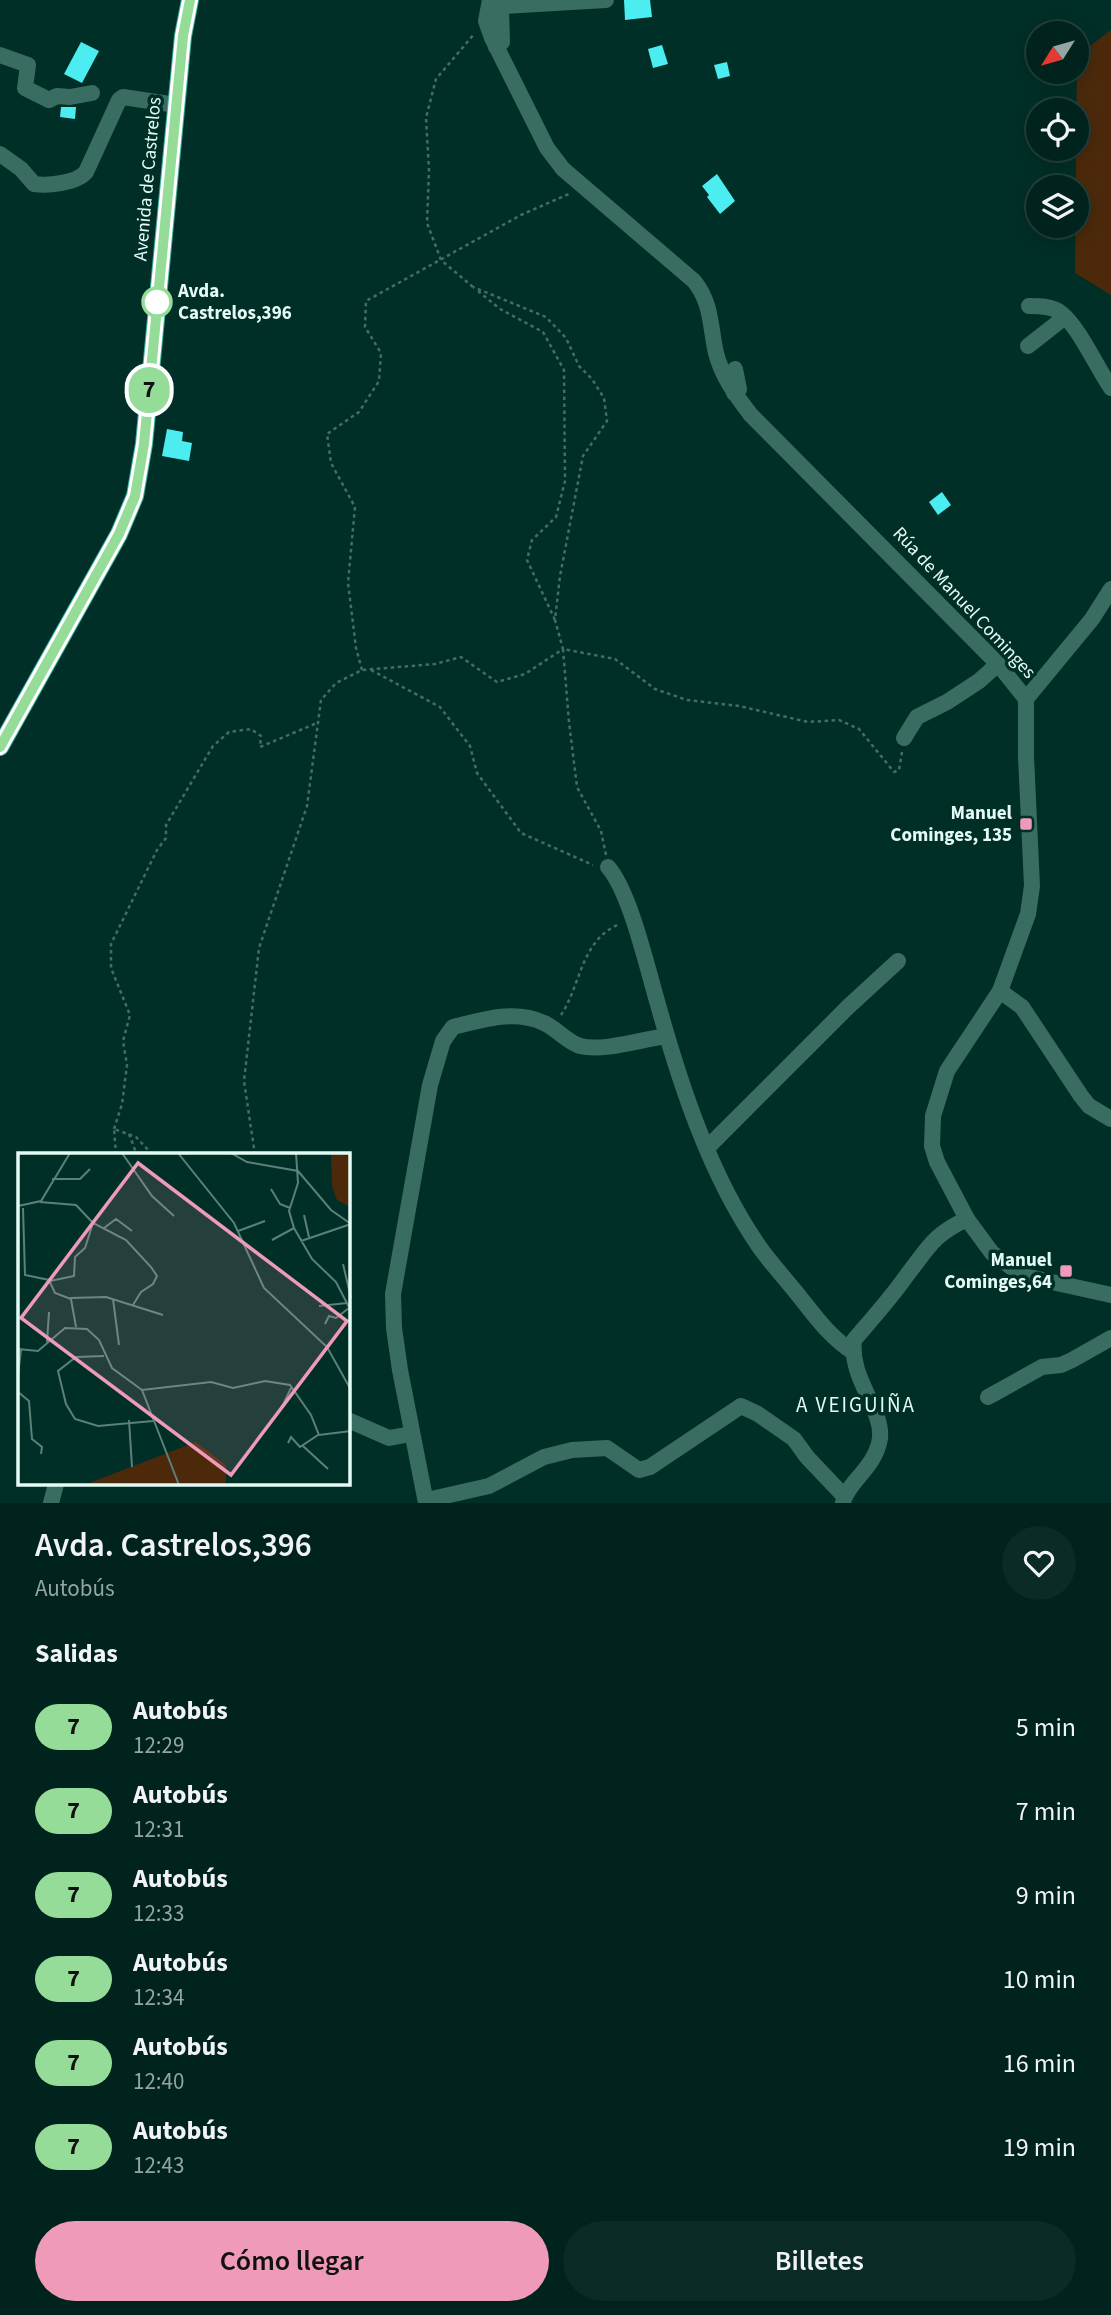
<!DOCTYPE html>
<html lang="es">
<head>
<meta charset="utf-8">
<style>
  body { margin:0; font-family:"Source Sans 3",sans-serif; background:#0a2b26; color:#f1f3f6; height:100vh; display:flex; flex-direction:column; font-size:26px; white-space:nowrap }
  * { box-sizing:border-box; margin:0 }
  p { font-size:23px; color:#95a4a4 }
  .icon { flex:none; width:38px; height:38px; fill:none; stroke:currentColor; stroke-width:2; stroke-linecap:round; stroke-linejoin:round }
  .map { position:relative; height:1503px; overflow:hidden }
  .sheet { display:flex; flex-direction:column; background:#00231d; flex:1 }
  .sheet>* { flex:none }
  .badge { padding:0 14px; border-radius:23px; font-size:24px; line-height:46px }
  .needle { width:46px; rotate:233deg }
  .buttons { position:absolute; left:1026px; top:21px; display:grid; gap:14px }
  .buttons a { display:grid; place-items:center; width:63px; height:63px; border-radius:50%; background:#00231d; box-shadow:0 4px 18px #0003,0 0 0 2px #22403b; font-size:35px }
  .map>.badge { position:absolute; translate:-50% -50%; box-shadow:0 0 0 4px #fff }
  h2 { padding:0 35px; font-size:26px; line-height:63px }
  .round { display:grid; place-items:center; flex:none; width:74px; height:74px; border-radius:37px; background:#0a2b26 }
  .headline { display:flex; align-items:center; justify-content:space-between; height:119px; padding:0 35px }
  h1 { font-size:33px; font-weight:600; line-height:52px }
  .button { display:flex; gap:14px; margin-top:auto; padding:14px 35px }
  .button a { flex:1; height:80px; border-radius:42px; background:#ef9ab8; color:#111; font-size:28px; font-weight:600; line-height:80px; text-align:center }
  .button a+a { background:#0a2b26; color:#f1f3f6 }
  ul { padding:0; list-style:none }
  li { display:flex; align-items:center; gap:21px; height:84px; padding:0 35px }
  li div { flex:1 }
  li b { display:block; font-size:26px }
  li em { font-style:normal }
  li .badge { min-width:77px; font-weight:700; text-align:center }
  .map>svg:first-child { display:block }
  .green { fill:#4c290b }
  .building { fill:#4bedf1 }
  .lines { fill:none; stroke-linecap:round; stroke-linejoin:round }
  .path { stroke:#456d66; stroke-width:2.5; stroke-dasharray:3.5 3.5; stroke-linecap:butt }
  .minor { stroke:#3a6d61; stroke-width:16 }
  .major { stroke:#39b29a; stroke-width:18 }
  .line-casing { stroke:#fff; stroke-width:16 }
  .line { stroke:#96dc99; stroke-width:10 }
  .stop-dot { fill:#fff; stroke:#96dc99; stroke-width:3.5 }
  .poi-dot { fill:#ef9ab8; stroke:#002f27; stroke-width:2.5 }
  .labels { text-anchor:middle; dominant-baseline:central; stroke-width:7; stroke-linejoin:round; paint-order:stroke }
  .street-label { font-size:19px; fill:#e4fbf5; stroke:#002f27 }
  .stop-label { font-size:19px; font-weight:bold; fill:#e4fbf5; stroke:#002f27; text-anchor:start }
  .poi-label { font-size:19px; font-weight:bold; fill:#e4fbf5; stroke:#002f27; text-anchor:end }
  .neighbourhood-label { font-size:21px; letter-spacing:2px; fill:#e4fbf5; stroke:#002f27 }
  .inset-road { fill:none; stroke:#5b8179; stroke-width:2 }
  .view { fill:#ef9ab8; fill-opacity:0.15; stroke:#ef9ab8; stroke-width:3.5 }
  .inset-edge { fill:none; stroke:#e4fbf5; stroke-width:3.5 }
</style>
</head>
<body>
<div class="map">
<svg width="1111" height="1503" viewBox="0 0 1111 1503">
  <rect width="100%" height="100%" fill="#002f27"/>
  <polygon class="green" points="1111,30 1111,295 1075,273 1077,56"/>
  <g class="building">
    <polygon points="624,0 650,0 652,17 625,20"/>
    <polygon points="81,42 99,51 82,83 64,74"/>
    <polygon points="662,45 668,64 653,68 648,49"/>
    <polygon points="727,62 730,76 718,79 714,65"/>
    <polygon points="61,107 76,107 75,119 60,117"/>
    <polygon points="717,174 735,201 720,214 707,197 709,195 702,186"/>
    <polygon points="167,429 183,432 182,441 192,443 189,461 162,456"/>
    <polygon points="942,492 951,505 938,515 929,502"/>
  </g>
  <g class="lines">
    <g class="path">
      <polyline points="473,287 441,260 427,223 429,170 426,118 436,79 475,33"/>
      <polyline points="478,291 500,309 543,332 564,370 565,481 556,517 532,540 527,560 555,620"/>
      <polyline points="362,670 356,648 348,583 355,507 331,463 327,434 359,412 379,381 381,353 365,327 366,301 521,215 571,193"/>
      <polyline points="371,670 440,707 470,746 477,773 521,833 593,865"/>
      <polyline points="606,855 601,831 577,787 569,722 563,649 615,659 655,689 687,700 739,706 808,722 839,720 859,729 894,772 899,770 902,752"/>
      <path d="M 561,1015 C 581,985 581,939 620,924"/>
      <polyline points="114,1129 122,1104 127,1065 123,1041 130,1015 111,968 111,944 157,850 166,838 166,825 213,746 229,732 251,729 261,736 260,747 317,723"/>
      <polyline points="129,1134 137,1155"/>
      <polyline points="116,1155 114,1129 136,1137 153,1155"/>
      <polyline points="255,1155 244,1081 259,948 307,806 321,700 336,683 362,670 435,664 461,657 497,682 525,674 563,649 555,620 560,576 583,456 607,421 604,398 592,379 579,366 566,338 546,317 473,287"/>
    </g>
    <g class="minor">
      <path d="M 490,0 L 486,21 L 492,38 L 547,148 L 563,169 L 694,281 C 712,303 710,327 716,353 C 722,377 736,395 750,414 L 998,664 L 1026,699 L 1026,756 L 1032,886 L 1028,914 L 1000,991 L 947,1071 L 933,1116 L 932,1146 L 937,1162 L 967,1219 L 992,1253 L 1011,1267 L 1029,1277 L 1111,1295"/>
      <polyline points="496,47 502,42 501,10 503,6 606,0"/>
      <polyline points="0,55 28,65 25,88 49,100 57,96 70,97 92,93"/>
      <path d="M 0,154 L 21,169 L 34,184 C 48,186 77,183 86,172 L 119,100 L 123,97 L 176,105"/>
      <path d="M 1029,306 C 1039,306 1053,306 1061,313 C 1079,327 1097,368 1111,388"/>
      <polyline points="1028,346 1065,317"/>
      <polyline points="734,393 739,389 735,369"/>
      <polyline points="1026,699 1092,619 1111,589"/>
      <polyline points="904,738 917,717 947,702 979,681 998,664"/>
      <path d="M 608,867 C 630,892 647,967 657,1001 C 680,1084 709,1173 758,1245 C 769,1261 783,1276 795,1291 C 813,1313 828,1336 853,1352"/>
      <polyline points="1000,991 1022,1007 1081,1096 1089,1106 1111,1119"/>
      <polyline points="708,1147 849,1006 898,961"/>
      <polyline points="988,1397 1042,1367 1061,1365 1072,1360 1111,1338"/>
      <polyline points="348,1420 389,1438 411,1434"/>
      <polyline points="427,1500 489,1486 544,1457 572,1450 607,1448 639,1470 650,1467 741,1406 758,1414 794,1439 807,1457 844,1496"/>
      <polyline points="51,1503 56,1484"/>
      <path d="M 426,1503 L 400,1370 L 394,1328 L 393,1294 L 430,1085 L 443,1041 L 453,1027 C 483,1020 514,1009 544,1023 C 556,1028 567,1042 580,1046 C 603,1052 643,1039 667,1036"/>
      <path d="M 843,1503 C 846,1483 876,1468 880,1438 C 883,1409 849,1378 854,1340 C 872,1319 891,1298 907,1275 C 929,1247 933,1235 967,1219"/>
    </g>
    <polyline class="major" points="0,747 119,534 135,496 144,444 183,36 190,0"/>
  </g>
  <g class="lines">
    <g class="line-casing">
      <polyline id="line" points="0,747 119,534 135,496 144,444 183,36 190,0"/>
    </g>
    <use href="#line" class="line"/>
  </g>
  <circle class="stop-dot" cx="157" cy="302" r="14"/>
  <g class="poi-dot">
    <rect x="1019" y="817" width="14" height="14" rx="3.5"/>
    <rect x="1059" y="1264" width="14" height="14" rx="3.5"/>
  </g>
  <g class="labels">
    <g class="street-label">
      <text transform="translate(148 179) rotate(-85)">Avenida de Castrelos</text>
      <text transform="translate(964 603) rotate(47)">Rúa de Manuel Cominges</text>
    </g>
    <g class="stop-label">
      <text x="178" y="291">Avda.<tspan x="178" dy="22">Castrelos,396</tspan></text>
    </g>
    <g class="poi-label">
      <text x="1012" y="813">Manuel<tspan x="1012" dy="22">Cominges, 135</tspan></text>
      <text x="1052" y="1260">Manuel<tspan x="1052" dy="22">Cominges,64</tspan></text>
    </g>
    <g class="neighbourhood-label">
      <text x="856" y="1405">A VEIGUIÑA</text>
    </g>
  </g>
  <g transform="translate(18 1153)">
    <rect width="332" height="332" fill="#002f27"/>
    <path d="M 313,0 L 332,0 L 332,54 L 319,47 L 314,33 ZM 178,289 L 208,312 L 208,332 L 66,332 Z" fill="#4c290b"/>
    <path class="inset-road" d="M 104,0 L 134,43 L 156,63M 160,0 L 216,70 L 246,135 L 309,194 L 333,237M 213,0 L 229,9 L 280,18 L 313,57 L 333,71M 278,0 L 280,30 L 271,58 L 276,75 L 294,106 L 318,129 L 333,158M 34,26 L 62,26 L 72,16M 253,36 L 262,51 L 272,55M 22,49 L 58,52 L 75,70 L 108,87 L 133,114 L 139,123 L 135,131 L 123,139 L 115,152M 0,53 L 23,48 L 52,0M 5,55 L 7,122 L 31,127 L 37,140 L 53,146 L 58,174M 286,62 L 291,84M 86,75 L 98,66 L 114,78M 220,78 L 247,68M 254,87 L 276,75M 283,88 L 333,71M 325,111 L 333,145M 32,128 L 56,123 L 57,104 L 67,95 L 75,70M 52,145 L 88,144 L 145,162M 95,146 L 101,192M 301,153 L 329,150M 307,171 L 311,163 L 318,165 L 331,155M 29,189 L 31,159M 0,196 L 20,198 L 47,175 L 69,176 L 81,187 L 94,215 L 124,237 L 193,229 L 215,235 L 247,228 L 272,232 L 293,262 L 301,282 L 333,278M 86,203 L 58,204 L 40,218 L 48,251 L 57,266 L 80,273 L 135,268M 0,222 L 3,197M 124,237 L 161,332M 0,239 L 11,248 L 14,286 L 24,294 L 23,301M 262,258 L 273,235M 111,267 L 114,314M 270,290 L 273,284 L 282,294 L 300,282M 285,293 L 310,316"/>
    <path class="view" d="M 120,10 L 329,168 L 213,322 L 3,165 Z"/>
    <rect width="332" height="332" class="inset-edge"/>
  </g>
</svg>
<div class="buttons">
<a><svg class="needle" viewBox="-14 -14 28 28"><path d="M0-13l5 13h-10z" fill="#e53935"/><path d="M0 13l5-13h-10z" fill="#95a4a4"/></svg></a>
<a><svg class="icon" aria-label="locate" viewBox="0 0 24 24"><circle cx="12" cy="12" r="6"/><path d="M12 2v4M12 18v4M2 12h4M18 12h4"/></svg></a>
<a><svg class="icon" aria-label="layers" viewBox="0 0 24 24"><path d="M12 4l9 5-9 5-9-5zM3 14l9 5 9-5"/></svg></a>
</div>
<b class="badge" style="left:149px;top:390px;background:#96dc99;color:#111">7</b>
</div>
<section class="sheet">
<div class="headline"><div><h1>Avda. Castrelos,396</h1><p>Autobús</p></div><a class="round"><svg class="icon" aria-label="heart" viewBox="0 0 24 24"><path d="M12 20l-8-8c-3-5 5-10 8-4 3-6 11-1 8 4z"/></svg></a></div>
<h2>Salidas</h2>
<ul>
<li><span class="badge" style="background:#96dc99;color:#111">7</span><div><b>Autobús</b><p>12:29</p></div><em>5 min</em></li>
<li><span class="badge" style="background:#96dc99;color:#111">7</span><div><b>Autobús</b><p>12:31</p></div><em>7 min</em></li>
<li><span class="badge" style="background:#96dc99;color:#111">7</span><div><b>Autobús</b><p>12:33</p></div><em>9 min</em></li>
<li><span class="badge" style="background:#96dc99;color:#111">7</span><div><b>Autobús</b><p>12:34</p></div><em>10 min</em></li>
<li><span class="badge" style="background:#96dc99;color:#111">7</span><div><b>Autobús</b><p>12:40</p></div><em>16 min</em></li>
<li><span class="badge" style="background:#96dc99;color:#111">7</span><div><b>Autobús</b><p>12:43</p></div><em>19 min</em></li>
</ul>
<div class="button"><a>Cómo llegar</a><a>Billetes</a></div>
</section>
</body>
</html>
